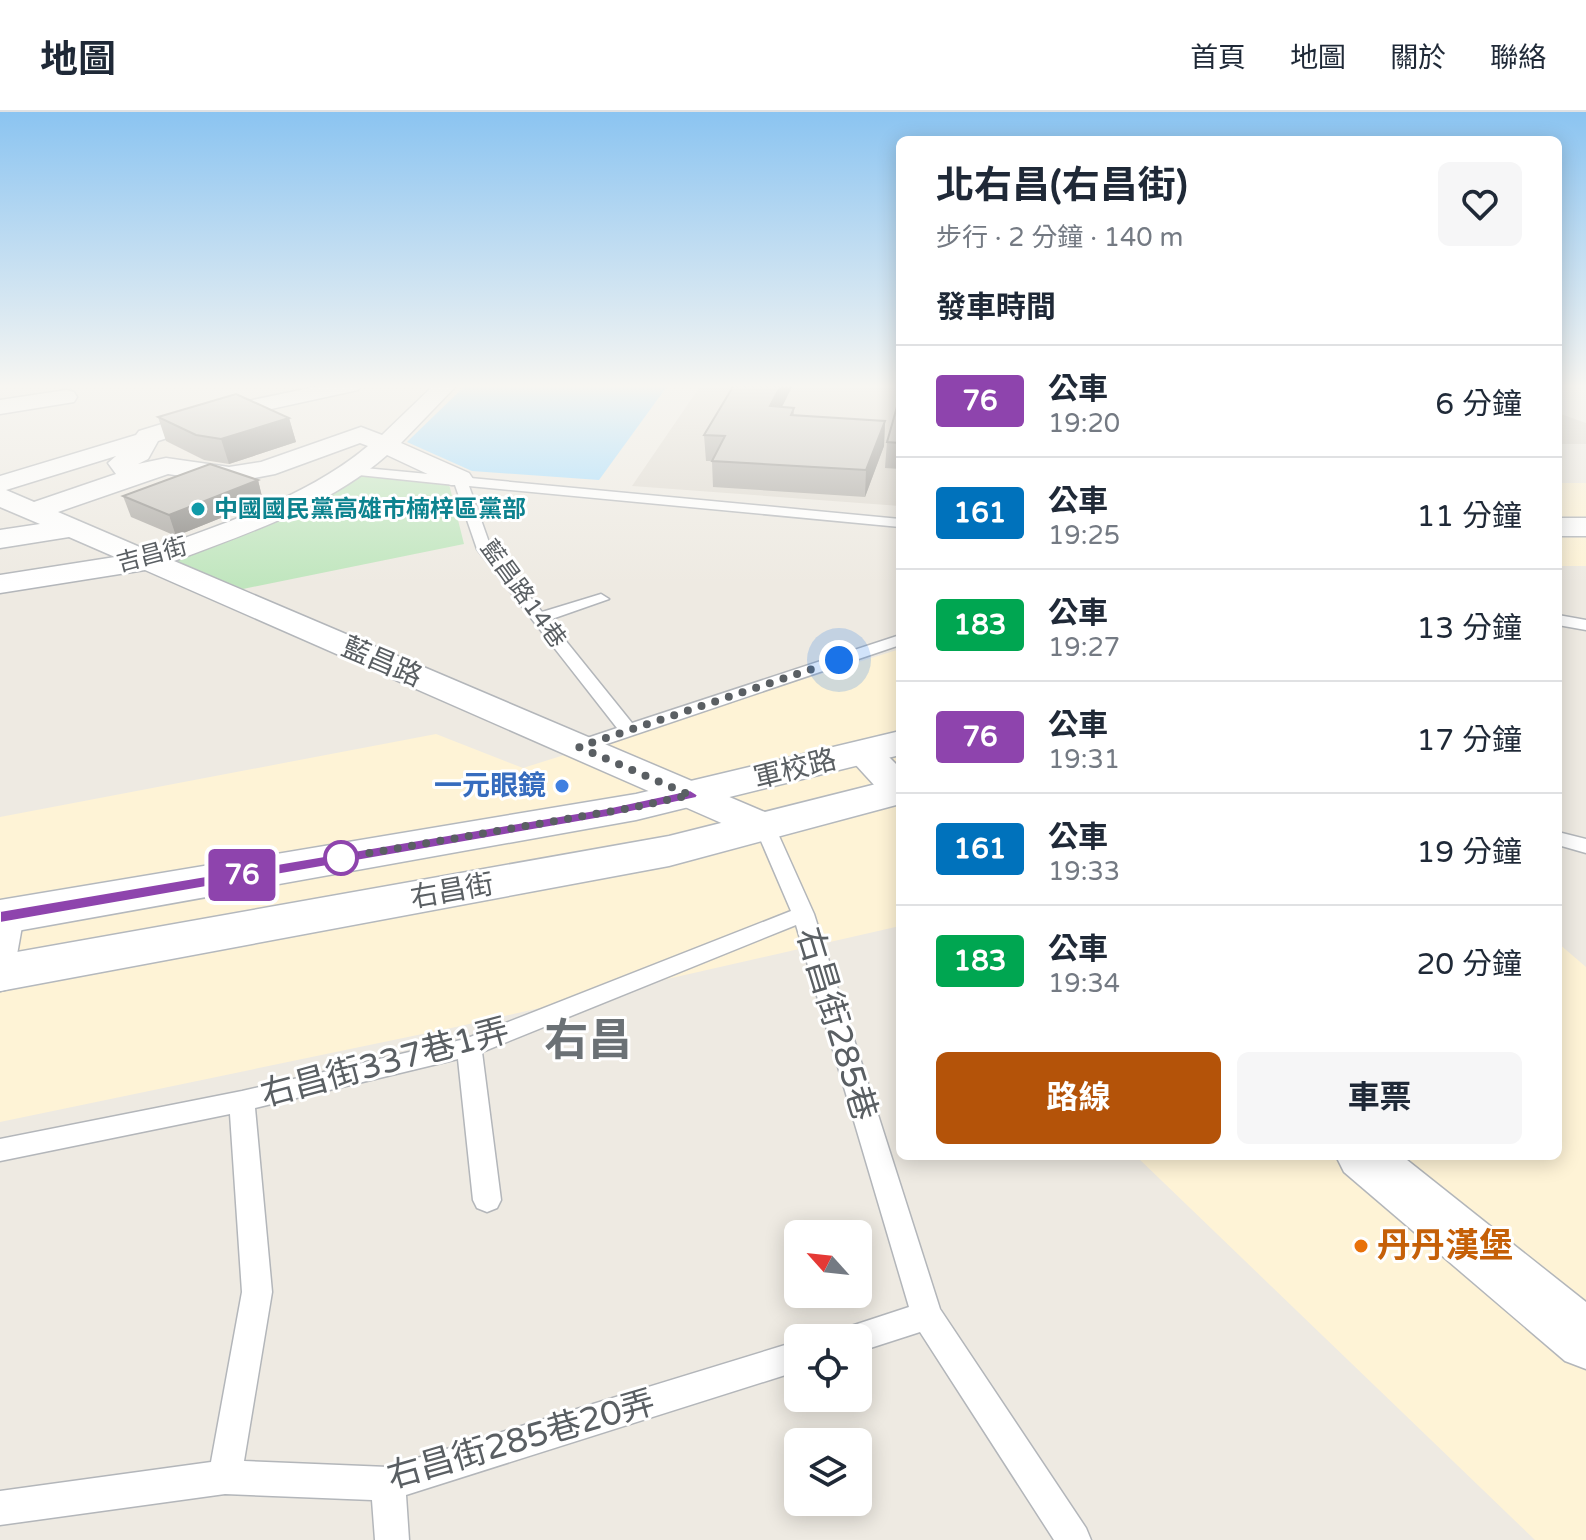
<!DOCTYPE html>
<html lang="zh-TW">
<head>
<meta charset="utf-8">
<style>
  body { margin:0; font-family:"Varela Round","Noto Sans TC",sans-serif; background:#f6f6f7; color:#1f2937; height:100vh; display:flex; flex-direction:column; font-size:30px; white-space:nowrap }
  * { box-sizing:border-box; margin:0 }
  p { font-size:26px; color:#747a83 }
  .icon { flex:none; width:44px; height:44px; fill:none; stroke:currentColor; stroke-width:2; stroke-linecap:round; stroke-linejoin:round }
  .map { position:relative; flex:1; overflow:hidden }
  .side { position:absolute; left:896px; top:24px; width:666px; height:1024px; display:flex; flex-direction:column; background:#fff; border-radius:12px; box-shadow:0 4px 20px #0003 }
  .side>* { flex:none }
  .badge { padding:0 16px; border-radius:6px; font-size:28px; line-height:52px }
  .needle { width:52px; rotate:297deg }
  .buttons { position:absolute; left:784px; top:1108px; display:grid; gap:16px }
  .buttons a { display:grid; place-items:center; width:88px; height:88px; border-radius:12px; background:#fff; box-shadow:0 4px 20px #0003; font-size:40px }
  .you { position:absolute; width:40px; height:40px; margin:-20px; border:6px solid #fff; border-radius:50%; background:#1a73e8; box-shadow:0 0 0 12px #1a73e833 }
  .map>.badge { position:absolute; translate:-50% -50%; box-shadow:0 0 0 4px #fff }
  h2 { padding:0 40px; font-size:30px; line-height:72px }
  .round { display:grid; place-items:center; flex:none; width:84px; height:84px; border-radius:12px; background:#f6f6f7 }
  .headline { display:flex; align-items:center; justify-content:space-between; height:136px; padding:0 40px }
  h1 { font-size:38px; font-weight:700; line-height:60px }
  .cta { display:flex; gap:16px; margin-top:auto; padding:16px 40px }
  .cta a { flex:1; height:92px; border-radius:12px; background:#b45309; color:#fff; font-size:32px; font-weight:700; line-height:92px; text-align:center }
  .cta a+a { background:#f6f6f7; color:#1f2937 }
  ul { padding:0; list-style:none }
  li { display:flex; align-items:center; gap:24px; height:112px; padding:0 40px; border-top:2px solid #e0e1e3 }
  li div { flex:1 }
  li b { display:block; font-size:30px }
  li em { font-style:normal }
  li .badge { min-width:88px; font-weight:700; text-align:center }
  header { display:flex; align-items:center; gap:48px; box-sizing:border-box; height:112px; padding:0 40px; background:#fff; border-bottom:2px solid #e0e1e3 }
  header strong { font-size:38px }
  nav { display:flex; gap:44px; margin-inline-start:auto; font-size:28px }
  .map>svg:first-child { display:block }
  .commercial { fill:#fef3d6 }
  .education { fill:#ded9d0 }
  .green { fill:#c0e6be }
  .water { fill:#a1dcff }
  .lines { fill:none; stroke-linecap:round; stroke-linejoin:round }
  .lane-casing { stroke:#b3b6ba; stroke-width:3 }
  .street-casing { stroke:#b3b6ba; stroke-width:3 }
  .secondary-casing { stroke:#b4b8bd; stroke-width:3 }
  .lane { fill:#fff; fill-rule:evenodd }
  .street { fill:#fff; fill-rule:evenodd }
  .secondary { fill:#fff; fill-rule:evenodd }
  .wall { fill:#aca9a4 }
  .shaded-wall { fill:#8c8a86 }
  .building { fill:#c8c5bf; stroke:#8c8a86; stroke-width:2 }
  .line { fill:#8e44ad; stroke:#fff; stroke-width:2 }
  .walk { stroke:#5a5f63; stroke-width:8; stroke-dasharray:0 14.4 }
  .culture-dot { fill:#0f9aa8; stroke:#fff; stroke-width:3 }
  .shop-dot { fill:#3f7fe0; stroke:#fff; stroke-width:3 }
  .stop-dot { fill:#fff; stroke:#8e44ad; stroke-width:4 }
  .food-dot { fill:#e8710a; stroke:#fff; stroke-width:3 }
  .labels { text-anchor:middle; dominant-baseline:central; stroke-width:6; stroke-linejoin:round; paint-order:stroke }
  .far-culture-label { font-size:24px; font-weight:bold; fill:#0d838f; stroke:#fff; text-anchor:start }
  .far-street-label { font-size:24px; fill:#5a5f63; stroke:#fff }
  .street-label { font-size:28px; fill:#5a5f63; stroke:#fff }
  .shop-label { font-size:28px; font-weight:bold; fill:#366cbe; stroke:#fff; text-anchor:end }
  .near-street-label { font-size:34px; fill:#5a5f63; stroke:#fff }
  .near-food-label { font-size:34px; font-weight:bold; fill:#c56008; stroke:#fff; text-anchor:start }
  .near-district-label { font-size:44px; font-weight:bold; fill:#6b7175; stroke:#fff }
</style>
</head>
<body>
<header>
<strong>地圖</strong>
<nav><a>首頁</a><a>地圖</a><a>關於</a><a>聯絡</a></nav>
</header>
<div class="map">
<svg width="1586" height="1428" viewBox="0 0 1586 1428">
  <rect width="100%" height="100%" fill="#eeeae2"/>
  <g class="commercial">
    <rect x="1558" y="371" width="28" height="83"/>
    <polygon points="900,537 900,814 456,915 0,1010 0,705 436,622 523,656"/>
    <polygon points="1558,831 1586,855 1586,1428 1535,1428 1136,1044 1558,1044"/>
  </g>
  <g class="education">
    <polygon points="701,273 900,273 900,394 632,374"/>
    <polygon points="1558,301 1586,311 1586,332 1558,332"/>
  </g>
  <polygon class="green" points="360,363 449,372 464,432 243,477 169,447"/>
  <polygon class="water" points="466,273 668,273 599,368 472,359 407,330"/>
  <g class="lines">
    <g class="lane-casing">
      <g id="lane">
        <polygon points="354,355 900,407 900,415 469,374 491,436 542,500 601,482 609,487 549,508 632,611 900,523 900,533 586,639 572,639 570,635 572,631 617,616 477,437 455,373 349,362 348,359"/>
        <polygon points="1558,503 1586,508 1586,518 1558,513"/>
        <polygon points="765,709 775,715 814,802 940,1197 1086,1416 1091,1428 1054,1428 920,1220 858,1240 858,1226 841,1226 845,1216 909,1195 796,813 482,940 501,1088 497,1096 487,1100 477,1096 473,1088 458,947 255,996 272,1180 244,1349 388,1355 798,1229 798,1259 406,1383 409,1428 375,1428 372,1388 225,1382 0,1413 0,1379 211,1350 242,1180 230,1002 0,1049 0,1027 242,979 465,927 791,799 755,715"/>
        <polygon points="1558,720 1586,727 1586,741 1558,733"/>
        <polygon points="13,796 21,798 24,803 12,871 8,877 0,879 0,813 5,798"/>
      </g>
    </g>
    <g class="street-casing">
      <g id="street">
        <path d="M 324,273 L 361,273 L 358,278 L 225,307 L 158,329 L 148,347 L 138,352 L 166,346 L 229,355 L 261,350 L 361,315 L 382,323 L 434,273 L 457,273 L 401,331 L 469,361 L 473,367 L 469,373 L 451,373 L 387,343 C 328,395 247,421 174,449 L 779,706 L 785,715 L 779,724 L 765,728 L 751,724 L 145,458 L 0,481 L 0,463 L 115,445 L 69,425 L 0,436 L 0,418 L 40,412 L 0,395 L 0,364 L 136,323 L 139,319 L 214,296 ZM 360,331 L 368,334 C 306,386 224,411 149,439 L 58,400 L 168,362 L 229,371 L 275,362 ZM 116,344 L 108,351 L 116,362 L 34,390 L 6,378 Z"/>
        <polygon points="66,278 74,280 77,285 74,290 0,302 0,288"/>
        <polygon points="863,629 876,632 900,656 900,690 886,686 844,640 850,632"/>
        <polygon points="1336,1044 1402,1044 1586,1190 1586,1257 1565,1249 1344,1060"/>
      </g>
    </g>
    <g class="secondary-casing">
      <g id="secondary">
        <rect x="1558" y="406" width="28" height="18"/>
        <polygon points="900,619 900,643 636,708 0,822 0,788 636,682"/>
        <polygon points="900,666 900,692 669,754 0,879 0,843 669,724"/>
      </g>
    </g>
    <use href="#lane" class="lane"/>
    <use href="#street" class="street"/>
    <use href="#secondary" class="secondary"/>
  </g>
  <g class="wall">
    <polygon points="734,273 793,273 782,295 794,296 794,304 885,309 884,334 865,385 713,375 712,349 706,349 704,323"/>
    <polygon points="900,284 900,357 885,356 887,330"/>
    <polygon points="158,305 289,306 296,330 229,352 204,348 166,329"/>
    <polygon points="258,368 263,389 176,424 131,405 123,384"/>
  </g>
  <g class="shaded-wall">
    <polygon points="781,273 793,273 770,318 770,294"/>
    <polygon points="289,306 296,330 229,352 221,327"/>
    <polygon points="885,309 884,334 865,385 866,358"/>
    <polygon points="258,368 263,389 176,424 169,403"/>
  </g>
  <g class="building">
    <polygon points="734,273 781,273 770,294 794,296 791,303 885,309 866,358 712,349 725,324 704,323"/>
    <polygon points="236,282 289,306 221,327 196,323 158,305"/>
    <polygon points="900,284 900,331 887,330"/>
    <polygon points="210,352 258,368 169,403 123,384"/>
  </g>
  <linearGradient id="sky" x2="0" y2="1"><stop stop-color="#8bc4f1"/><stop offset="0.58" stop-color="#f7f6f2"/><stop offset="1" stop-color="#f7f6f2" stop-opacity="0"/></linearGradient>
  <rect width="1586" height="473" fill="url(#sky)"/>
  <polygon class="line" points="690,678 698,683 696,686 607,705 0,811 0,799 607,696"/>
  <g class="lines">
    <polyline class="walk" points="341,746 636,695 690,683 579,635 839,548"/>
  </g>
  <circle class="culture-dot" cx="198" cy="397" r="8"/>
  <circle class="shop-dot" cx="562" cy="674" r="8"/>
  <circle class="stop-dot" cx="341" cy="746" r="16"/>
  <circle class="food-dot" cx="1361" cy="1134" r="8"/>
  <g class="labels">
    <g class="far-culture-label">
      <text x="214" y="397">中國國民黨高雄市楠梓區黨部</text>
    </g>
    <g class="far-street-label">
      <text transform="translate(152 443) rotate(-15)">吉昌街</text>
      <text transform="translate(523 482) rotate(54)">藍昌路14巷</text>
    </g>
    <g class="street-label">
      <text transform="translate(382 550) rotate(23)">藍昌路</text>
      <text transform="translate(795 657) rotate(-14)">軍校路</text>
      <text transform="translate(452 779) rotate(-10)">右昌街</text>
    </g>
    <g class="shop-label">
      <text x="546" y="674">一元眼鏡</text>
    </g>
    <g class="near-street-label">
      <text transform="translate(836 912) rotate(73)">右昌街285巷</text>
      <text transform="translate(385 951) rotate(-15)">右昌街337巷1弄</text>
      <text transform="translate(521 1328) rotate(-16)">右昌街285巷20弄</text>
    </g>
    <g class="near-food-label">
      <text x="1377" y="1134">丹丹漢堡</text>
    </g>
    <g class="near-district-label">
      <text x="588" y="929">右昌</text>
    </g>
  </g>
</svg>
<div class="buttons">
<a><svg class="needle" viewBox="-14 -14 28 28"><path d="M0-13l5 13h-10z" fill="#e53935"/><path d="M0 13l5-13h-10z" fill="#747a83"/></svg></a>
<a><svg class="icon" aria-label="locate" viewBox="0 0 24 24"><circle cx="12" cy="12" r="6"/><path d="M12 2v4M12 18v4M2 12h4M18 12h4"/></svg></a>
<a><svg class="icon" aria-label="layers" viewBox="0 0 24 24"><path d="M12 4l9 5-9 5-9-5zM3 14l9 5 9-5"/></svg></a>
</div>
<div class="you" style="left:839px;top:548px"></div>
<b class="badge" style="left:242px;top:763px;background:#8e44ad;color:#fff">76</b>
<section class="side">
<div class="headline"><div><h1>北右昌(右昌街)</h1><p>步行 · 2 分鐘 · 140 m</p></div><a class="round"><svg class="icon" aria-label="heart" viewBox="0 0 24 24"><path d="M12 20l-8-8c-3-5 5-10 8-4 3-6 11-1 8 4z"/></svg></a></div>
<h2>發車時間</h2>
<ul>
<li><span class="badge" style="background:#8e44ad;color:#fff">76</span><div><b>公車</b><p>19:20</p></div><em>6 分鐘</em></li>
<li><span class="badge" style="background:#0072bc;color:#fff">161</span><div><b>公車</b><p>19:25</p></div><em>11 分鐘</em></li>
<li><span class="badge" style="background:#00a651;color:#fff">183</span><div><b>公車</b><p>19:27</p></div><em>13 分鐘</em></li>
<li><span class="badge" style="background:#8e44ad;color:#fff">76</span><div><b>公車</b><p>19:31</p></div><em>17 分鐘</em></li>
<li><span class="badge" style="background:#0072bc;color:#fff">161</span><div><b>公車</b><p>19:33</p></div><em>19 分鐘</em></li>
<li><span class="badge" style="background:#00a651;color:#fff">183</span><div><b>公車</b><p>19:34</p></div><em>20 分鐘</em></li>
</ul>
<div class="cta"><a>路線</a><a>車票</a></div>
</section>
</div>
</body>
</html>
